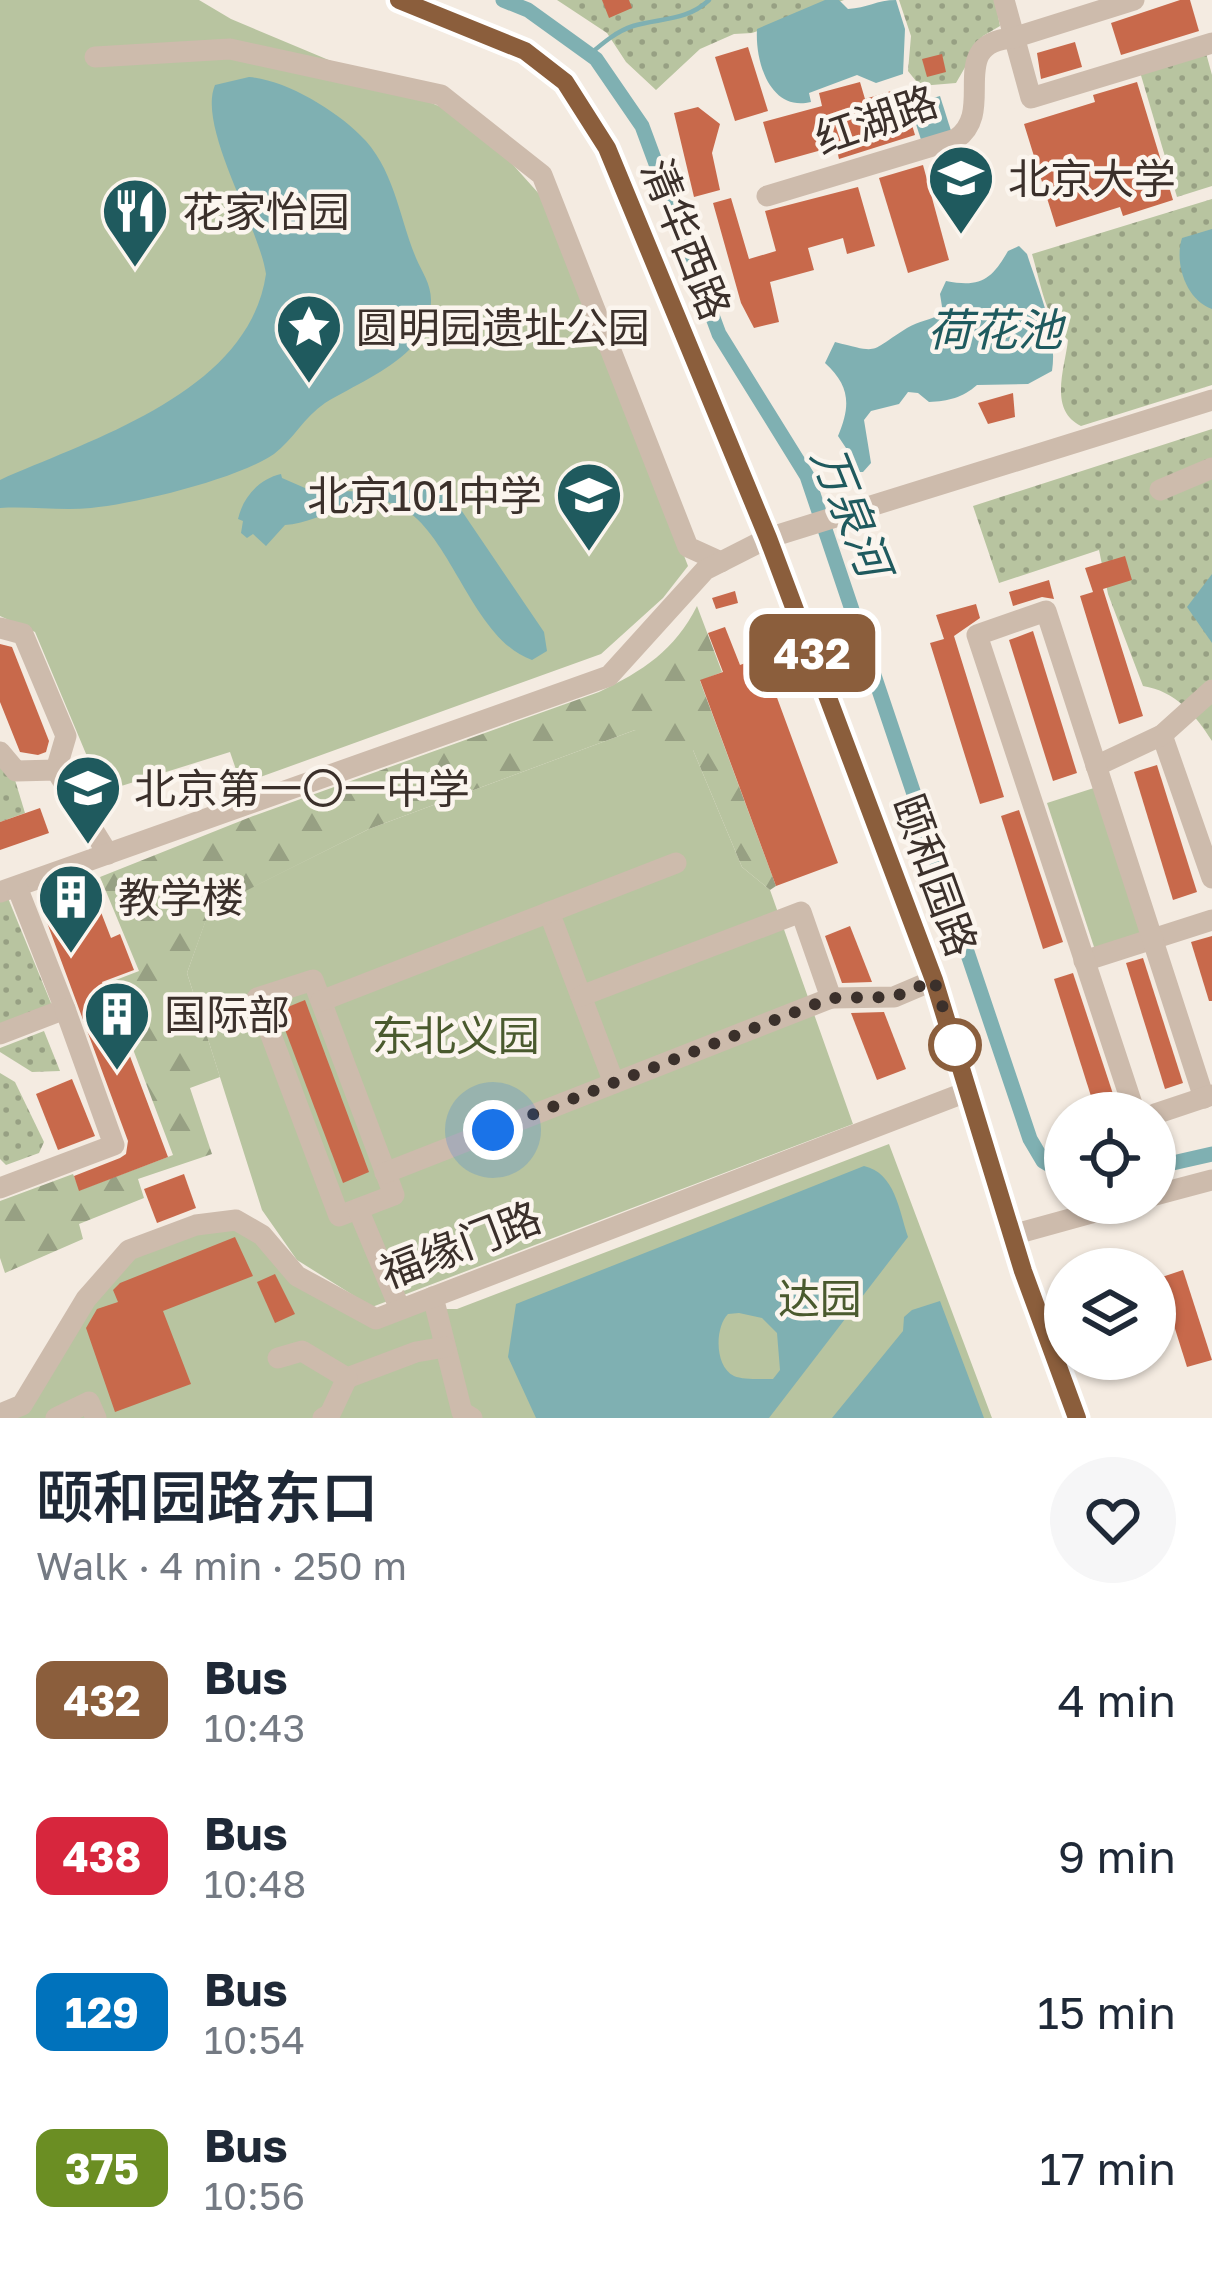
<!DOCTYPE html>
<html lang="en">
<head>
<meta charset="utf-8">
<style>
  body { margin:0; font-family:"Golos Text","Noto Sans SC",sans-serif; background:#f6f6f7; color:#1f2937; height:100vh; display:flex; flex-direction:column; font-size:45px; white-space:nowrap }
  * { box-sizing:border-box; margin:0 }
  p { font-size:39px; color:#747a83 }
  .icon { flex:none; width:66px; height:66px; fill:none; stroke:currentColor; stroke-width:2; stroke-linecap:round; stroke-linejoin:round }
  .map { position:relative; height:1418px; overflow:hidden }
  .details { display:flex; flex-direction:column; background:#fff; flex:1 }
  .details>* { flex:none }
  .badge { padding:0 24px; border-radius:18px; font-size:42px; line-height:78px }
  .tools { position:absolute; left:1044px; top:1092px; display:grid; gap:24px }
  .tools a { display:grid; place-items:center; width:132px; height:132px; border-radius:50%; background:#fff; box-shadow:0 3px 9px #0004; font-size:60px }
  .you { position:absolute; width:60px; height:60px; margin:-30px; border:9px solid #fff; border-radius:50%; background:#1a73e8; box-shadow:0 0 0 18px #1a73e833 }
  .map>.badge { position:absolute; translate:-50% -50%; box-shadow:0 0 0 6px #fff }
  .round { display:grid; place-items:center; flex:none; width:126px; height:126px; border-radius:63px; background:#f6f6f7 }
  .head { display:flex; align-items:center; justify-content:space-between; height:204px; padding:0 36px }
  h1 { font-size:57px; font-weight:600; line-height:90px }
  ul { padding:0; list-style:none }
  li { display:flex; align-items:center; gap:36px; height:156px; padding:0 36px }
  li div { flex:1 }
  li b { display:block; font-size:45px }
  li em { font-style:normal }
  li .badge { min-width:132px; font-weight:700; text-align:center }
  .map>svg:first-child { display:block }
  .green { fill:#b8c4a0 }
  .forest { fill:url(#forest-firs) }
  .garden { fill:url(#garden-dots) }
  .water { fill:#7fb0b2; fill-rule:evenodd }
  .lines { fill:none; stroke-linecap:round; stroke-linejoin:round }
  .stream { stroke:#7fb0b2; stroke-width:4.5 }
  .canal { stroke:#7fb0b2; stroke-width:15 }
  .building { fill:#c8694b }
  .minor { stroke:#cdbbac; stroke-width:21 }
  .major { stroke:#7d675c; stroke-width:24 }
  .line-casing { stroke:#fff; stroke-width:27 }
  .line { stroke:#8b5e3c; stroke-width:18 }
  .walk { stroke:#3b302b; stroke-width:12; stroke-dasharray:0 21.6 }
  .stop-dot { fill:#fff; stroke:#8b5e3c; stroke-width:6 }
  .labels { text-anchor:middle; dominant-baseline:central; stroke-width:9; stroke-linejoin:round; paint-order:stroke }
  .street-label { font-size:42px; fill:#3b302b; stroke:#fbf5ee }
  .poi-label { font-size:42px; fill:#3b302b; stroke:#fbf5ee; text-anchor:start }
  .park-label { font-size:42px; fill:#4a5a2e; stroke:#fbf5ee }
  .water-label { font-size:45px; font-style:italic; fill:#1f5a5e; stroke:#fbf5ee }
</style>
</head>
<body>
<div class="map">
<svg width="1212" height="1418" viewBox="0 0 1212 1418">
  <defs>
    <pattern id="forest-firs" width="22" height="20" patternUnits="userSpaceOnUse" patternTransform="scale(3)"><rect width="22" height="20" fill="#b8c4a0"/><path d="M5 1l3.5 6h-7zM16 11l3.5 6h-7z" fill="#97a083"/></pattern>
    <pattern id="garden-dots" width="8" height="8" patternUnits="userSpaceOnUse" patternTransform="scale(3)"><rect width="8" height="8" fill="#b8c4a0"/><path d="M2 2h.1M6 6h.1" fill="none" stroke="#97a083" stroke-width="1.8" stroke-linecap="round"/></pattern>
  </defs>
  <rect width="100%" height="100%" fill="#f4ebe1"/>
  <g class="green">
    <polygon points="0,0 199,0 231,19 441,107 497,147 549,205 688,566 663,598 601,654 241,784 230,752 102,792 35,632 0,616"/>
    <polygon points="635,730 693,750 742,867 770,890 853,1124 372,1307 297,1260 262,1210 187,973 210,908 369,829"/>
    <polygon points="1097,787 1145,935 1095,950 1047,803"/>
    <polygon points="889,1144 992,1418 0,1418 22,1405 129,1250 236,1220 297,1276 376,1318 400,1309 457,1309"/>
  </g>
  <path class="forest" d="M 697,606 L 722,672 L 700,681 L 776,886 L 770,890 L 742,867 L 693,750 L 651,760 L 635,730 L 369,829 L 210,909 L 187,973 L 220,1077 L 190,1088 L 212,1154 L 138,1179 L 144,1198 L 79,1224 L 83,1239 L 5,1273 L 0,1258 L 0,1201 L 73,1174 L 80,1190 L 173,1155 L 108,983 L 139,971 L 100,877 L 253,816 L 599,692 C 643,671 675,650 697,606 Z"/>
  <g class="garden">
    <polygon points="557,0 844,0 752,33 734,34 700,49 656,90 626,62 607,33"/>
    <polygon points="899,0 995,0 1000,26 983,36 956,83 920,86 908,71 911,36"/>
    <polygon points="1206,53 1212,75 1212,186 1177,197 1140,72"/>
    <path d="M 1212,199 L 1212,385 L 1081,426 C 1048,410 1065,368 1068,340 C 1045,318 1041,284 1032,254 Z"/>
    <path d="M 1212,429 L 1212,741 C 1195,714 1175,691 1143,686 L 1108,594 L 1099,550 L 999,583 L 973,506 Z"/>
    <polygon points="0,764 15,780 25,813 0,822"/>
    <polygon points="8,898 55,1013 0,1034 0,899"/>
    <polygon points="44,1031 60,1071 32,1072 0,1052 0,1048"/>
    <polygon points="0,1073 15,1082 44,1142 39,1153 6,1165 0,1159"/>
  </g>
  <g class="water">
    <path d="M 825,0 L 839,0 L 848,9 C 867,8 877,0 896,0 L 905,29 L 903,74 L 876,83 L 857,75 L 809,93 L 811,102 C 770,112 755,62 757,29 Z"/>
    <path d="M 249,77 C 285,80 334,109 360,135 C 394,167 399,217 416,258 C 422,272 431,284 431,300 C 431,317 422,338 410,349 C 387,372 353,386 325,403 C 304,417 293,440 274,454 C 238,479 135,504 91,508 C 61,511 30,506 0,508 L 0,480 C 94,438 249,392 266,274 C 259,226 197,127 215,85 Z"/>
    <polygon points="940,96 952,134 922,143 910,105"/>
    <path d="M 1212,229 L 1212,309 C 1186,300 1174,263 1182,238 Z"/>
    <path d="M 1019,246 L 1027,254 C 1038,289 1058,333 1052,371 L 1028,384 L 977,385 C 962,398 949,401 929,402 L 918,393 L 908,392 L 899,404 L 871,411 L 864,420 L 871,463 L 863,472 L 857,472 L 847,460 L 848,451 L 838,436 C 851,405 850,386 825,363 L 835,342 C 882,354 868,352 907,328 C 918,321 932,320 943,313 L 940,294 L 946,281 C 981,288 992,279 1008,251 Z"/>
    <path d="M 281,474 L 282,478 L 321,495 L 335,491 L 402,492 L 423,487 L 442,490 L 453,498 L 544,632 L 547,651 L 532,660 C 463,636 446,498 374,501 C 343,502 316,523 285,525 L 266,546 L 253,534 L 247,538 L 241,533 L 243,521 L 238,519 C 243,497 259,479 281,474 Z"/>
    <polygon points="1212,574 1212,643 1187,607"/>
    <path d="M 864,1166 C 895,1173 899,1210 908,1237 L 769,1418 L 536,1418 L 508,1357 L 516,1304 ZM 739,1313 L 762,1318 L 777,1333 L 780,1370 L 773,1379 C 762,1379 743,1380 734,1376 C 714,1366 715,1327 728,1314 Z"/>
    <polygon points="940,1301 984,1418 832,1418 903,1331 904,1317 912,1310"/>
  </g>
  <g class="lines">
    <path class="stream" d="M 590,54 C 603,43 617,31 633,26 C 660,18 687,21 709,0"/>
    <g class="canal">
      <polyline points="503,0 528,10 596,59 642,126 719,334 807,476 1030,1139 1043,1161 1065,1174"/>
      <polyline points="1155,1167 1212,1154"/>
    </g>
  </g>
  <g class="building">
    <polygon points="602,0 629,0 632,8 609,18"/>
    <polygon points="1180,0 1190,0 1199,31 1121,55 1111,23"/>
    <polygon points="1075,42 1082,67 1041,79 1037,53"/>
    <polygon points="748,47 768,111 735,121 715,57"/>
    <polygon points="942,54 946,72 927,77 922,59"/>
    <polygon points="860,82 865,99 901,88 915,135 839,159 836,146 775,163 763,122 822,106 819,93"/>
    <polygon points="1137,82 1173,200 1123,216 1120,207 1056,227 1024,124 1095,102 1093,95"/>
    <polygon points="698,107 720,124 712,153 720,190 694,197 674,113"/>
    <polygon points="923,165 949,260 908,273 879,178"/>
    <polygon points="858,187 875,246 847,254 843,238 808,248 814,270 770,282 779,322 754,328 741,303 713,203 731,198 749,259 776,251 765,211"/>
    <polygon points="1013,393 1015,417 988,424 978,403"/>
    <polygon points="1125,556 1132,580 1103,589 1143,716 1119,724 1080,596 1093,592 1085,568"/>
    <polygon points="1049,580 1054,599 1042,597 1013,606 1009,592"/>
    <polygon points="735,591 738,603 716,609 712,598"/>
    <polygon points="976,604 980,618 954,636 1004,797 980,804 930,643 944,639 936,615"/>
    <polygon points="725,627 740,665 762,657 838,863 776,886 700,680 723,672 708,633"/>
    <polygon points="1033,631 1077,773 1053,781 1009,640"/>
    <polygon points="0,644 12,647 49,741 46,752 38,755 20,752 0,702"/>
    <polygon points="1157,765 1197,892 1173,900 1134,772"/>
    <polygon points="40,808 49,833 0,850 0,822"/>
    <polygon points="1019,810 1063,942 1043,949 1001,816"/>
    <polygon points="92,889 111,938 120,934 134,970 102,982 168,1157 79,1191 74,1176 120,1158 126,1154 128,1141 42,909"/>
    <polygon points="850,926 872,982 842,983 825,936"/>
    <polygon points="1212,936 1212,1001 1209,1001 1191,942"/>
    <polygon points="1143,958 1183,1083 1165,1089 1126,963"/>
    <polygon points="1073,973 1117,1106 1096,1112 1054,979"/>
    <polygon points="305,1000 369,1172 343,1183 278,1011"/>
    <polygon points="884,1012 906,1069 877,1080 851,1013"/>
    <polygon points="72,1079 95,1136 58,1150 36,1094"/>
    <polygon points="184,1174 196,1208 157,1223 144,1189"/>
    <polygon points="235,1237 253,1276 163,1311 191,1384 115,1412 86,1328 97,1309 118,1302 113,1290 120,1283"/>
    <polygon points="1183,1270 1212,1360 1187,1367 1159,1278"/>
    <polygon points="275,1274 295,1314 275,1323 257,1282"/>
  </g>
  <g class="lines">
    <g class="minor">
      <polyline points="1004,0 1031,98 1212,43"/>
      <polyline points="95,57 230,49 441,95 542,175 688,547 721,562"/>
      <path d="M 767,196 L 956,139 C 998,111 944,43 1013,38 L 1134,0"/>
      <polyline points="1160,490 1212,468"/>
      <polyline points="0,628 23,634 66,736 56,770"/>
      <polyline points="1162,735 1212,878"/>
      <polyline points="0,752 16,771 56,770 108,854"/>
      <polyline points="1096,766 1162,735 1212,690"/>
      <polyline points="0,892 609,676 705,570 768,538 1212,400"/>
      <polyline points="549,912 614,1083"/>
      <polyline points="1084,961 1212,920"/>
      <polygon points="313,980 394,1195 339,1216 257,998"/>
      <polyline points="581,996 801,912 831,998"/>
      <polyline points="321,1001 676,863"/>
      <polyline points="0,1034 65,1009 17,887"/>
      <polyline points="1135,1113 977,635 1046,611 1204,1098"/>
      <polyline points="1155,1114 1212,1095"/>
      <polyline points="385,1173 831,998 894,997 934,980"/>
      <polyline points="0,1188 114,1145 65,1009"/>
      <polyline points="1155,1195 1212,1180"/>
      <polyline points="358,1209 400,1309"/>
      <polyline points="1012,1235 1128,1203"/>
      <polyline points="433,1297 462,1412 472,1418"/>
      <polyline points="278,1358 302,1351 347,1378 416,1352 445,1347"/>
      <polyline points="0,1414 22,1405 86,1299 129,1250 196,1225 236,1220 262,1235 297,1276 376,1319 969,1091"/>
      <polyline points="56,1418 89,1402 96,1418"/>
      <polyline points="323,1418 330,1414 347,1378"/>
    </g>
    <polyline class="major" points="399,0 525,51 565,82 607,148 768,538 934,980 1023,1271 1077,1418"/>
  </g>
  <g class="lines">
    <g class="line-casing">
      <polyline id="line" points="399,0 525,51 565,82 607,148 768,538 934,980 1023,1271 1077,1418"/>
    </g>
    <use href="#line" class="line"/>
    <polyline class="walk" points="493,1130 831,998 894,997 934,980 955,1045"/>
  </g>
  <defs>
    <g id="university-pin" transform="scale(3.45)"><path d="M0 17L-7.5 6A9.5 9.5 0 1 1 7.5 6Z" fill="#1f5a5e" stroke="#fbf5ee"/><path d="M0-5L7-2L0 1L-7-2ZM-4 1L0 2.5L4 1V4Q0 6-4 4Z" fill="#fff"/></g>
    <g id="restaurant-pin" transform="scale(3.45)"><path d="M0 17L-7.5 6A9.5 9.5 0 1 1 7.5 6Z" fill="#1f5a5e" stroke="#fbf5ee"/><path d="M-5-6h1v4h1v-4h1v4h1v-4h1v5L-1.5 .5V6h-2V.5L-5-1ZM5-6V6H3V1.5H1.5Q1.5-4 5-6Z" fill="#fff"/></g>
    <g id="sight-pin" transform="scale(3.45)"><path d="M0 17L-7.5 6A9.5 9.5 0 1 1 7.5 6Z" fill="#1f5a5e" stroke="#fbf5ee"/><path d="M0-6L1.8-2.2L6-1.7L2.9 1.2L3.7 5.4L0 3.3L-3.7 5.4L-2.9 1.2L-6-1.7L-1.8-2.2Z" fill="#fff"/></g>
    <g id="school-pin" transform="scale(3.45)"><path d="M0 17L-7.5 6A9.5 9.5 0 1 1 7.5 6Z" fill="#1f5a5e" stroke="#fbf5ee"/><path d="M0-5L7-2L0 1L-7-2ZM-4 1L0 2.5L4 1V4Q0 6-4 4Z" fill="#fff"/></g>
    <g id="building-pin" transform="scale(3.45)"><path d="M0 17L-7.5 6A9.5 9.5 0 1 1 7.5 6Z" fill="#1f5a5e" stroke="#fbf5ee"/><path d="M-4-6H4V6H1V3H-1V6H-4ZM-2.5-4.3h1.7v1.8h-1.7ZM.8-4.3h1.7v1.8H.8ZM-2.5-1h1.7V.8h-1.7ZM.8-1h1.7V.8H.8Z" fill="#fff"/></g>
  </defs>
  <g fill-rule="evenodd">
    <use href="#university-pin" x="961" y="178"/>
    <use href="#restaurant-pin" x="135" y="211"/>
    <use href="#sight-pin" x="309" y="327"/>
    <use href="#school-pin" x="589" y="495"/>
    <use href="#school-pin" x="88" y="788"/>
    <use href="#building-pin" x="71" y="897"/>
    <use href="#building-pin" x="117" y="1014"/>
  </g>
  <circle class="stop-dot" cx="955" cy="1045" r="24"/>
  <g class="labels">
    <g class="street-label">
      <text transform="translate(876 119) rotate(-19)">红湖路</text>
      <text transform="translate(687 239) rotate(68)">清华西路</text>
      <text transform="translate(936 875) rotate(70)">颐和园路</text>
      <text transform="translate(460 1244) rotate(-21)">福缘门路</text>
    </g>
    <g class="poi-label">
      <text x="1008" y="178">北京大学</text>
      <text x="182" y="211">花家怡园</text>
      <text x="356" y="327">圆明园遗址公园</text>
      <text x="542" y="495" text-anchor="end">北京101中学</text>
      <text x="134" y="788">北京第一〇一中学</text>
      <text x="118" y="897">教学楼</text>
      <text x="164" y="1014">国际部</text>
    </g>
    <g class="park-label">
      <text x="456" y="1035">东北义园</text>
      <text x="820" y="1298">达园</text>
    </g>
    <g class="water-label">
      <text x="995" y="329">荷花池</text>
      <text transform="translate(852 511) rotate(68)">万泉河</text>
    </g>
  </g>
</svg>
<div class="tools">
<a><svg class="icon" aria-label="locate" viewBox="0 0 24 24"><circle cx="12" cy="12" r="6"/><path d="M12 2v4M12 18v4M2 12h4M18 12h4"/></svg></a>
<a><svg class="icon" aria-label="layers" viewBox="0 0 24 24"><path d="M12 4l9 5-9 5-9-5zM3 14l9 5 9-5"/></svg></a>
</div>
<div class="you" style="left:493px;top:1130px"></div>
<b class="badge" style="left:812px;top:653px;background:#8b5e3c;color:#fff">432</b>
</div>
<section class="details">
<div class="head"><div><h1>颐和园路东口</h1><p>Walk · 4 min · 250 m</p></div><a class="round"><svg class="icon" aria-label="heart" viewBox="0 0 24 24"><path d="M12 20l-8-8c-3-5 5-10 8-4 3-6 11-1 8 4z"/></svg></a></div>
<ul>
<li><span class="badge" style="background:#8b5e3c;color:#fff">432</span><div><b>Bus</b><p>10:43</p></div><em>4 min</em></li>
<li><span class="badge" style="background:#d7263d;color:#fff">438</span><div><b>Bus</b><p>10:48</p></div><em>9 min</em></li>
<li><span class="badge" style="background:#0072bc;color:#fff">129</span><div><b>Bus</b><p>10:54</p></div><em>15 min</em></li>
<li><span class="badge" style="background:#6b8e23;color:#fff">375</span><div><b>Bus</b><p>10:56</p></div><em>17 min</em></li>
</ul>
</section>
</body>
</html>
